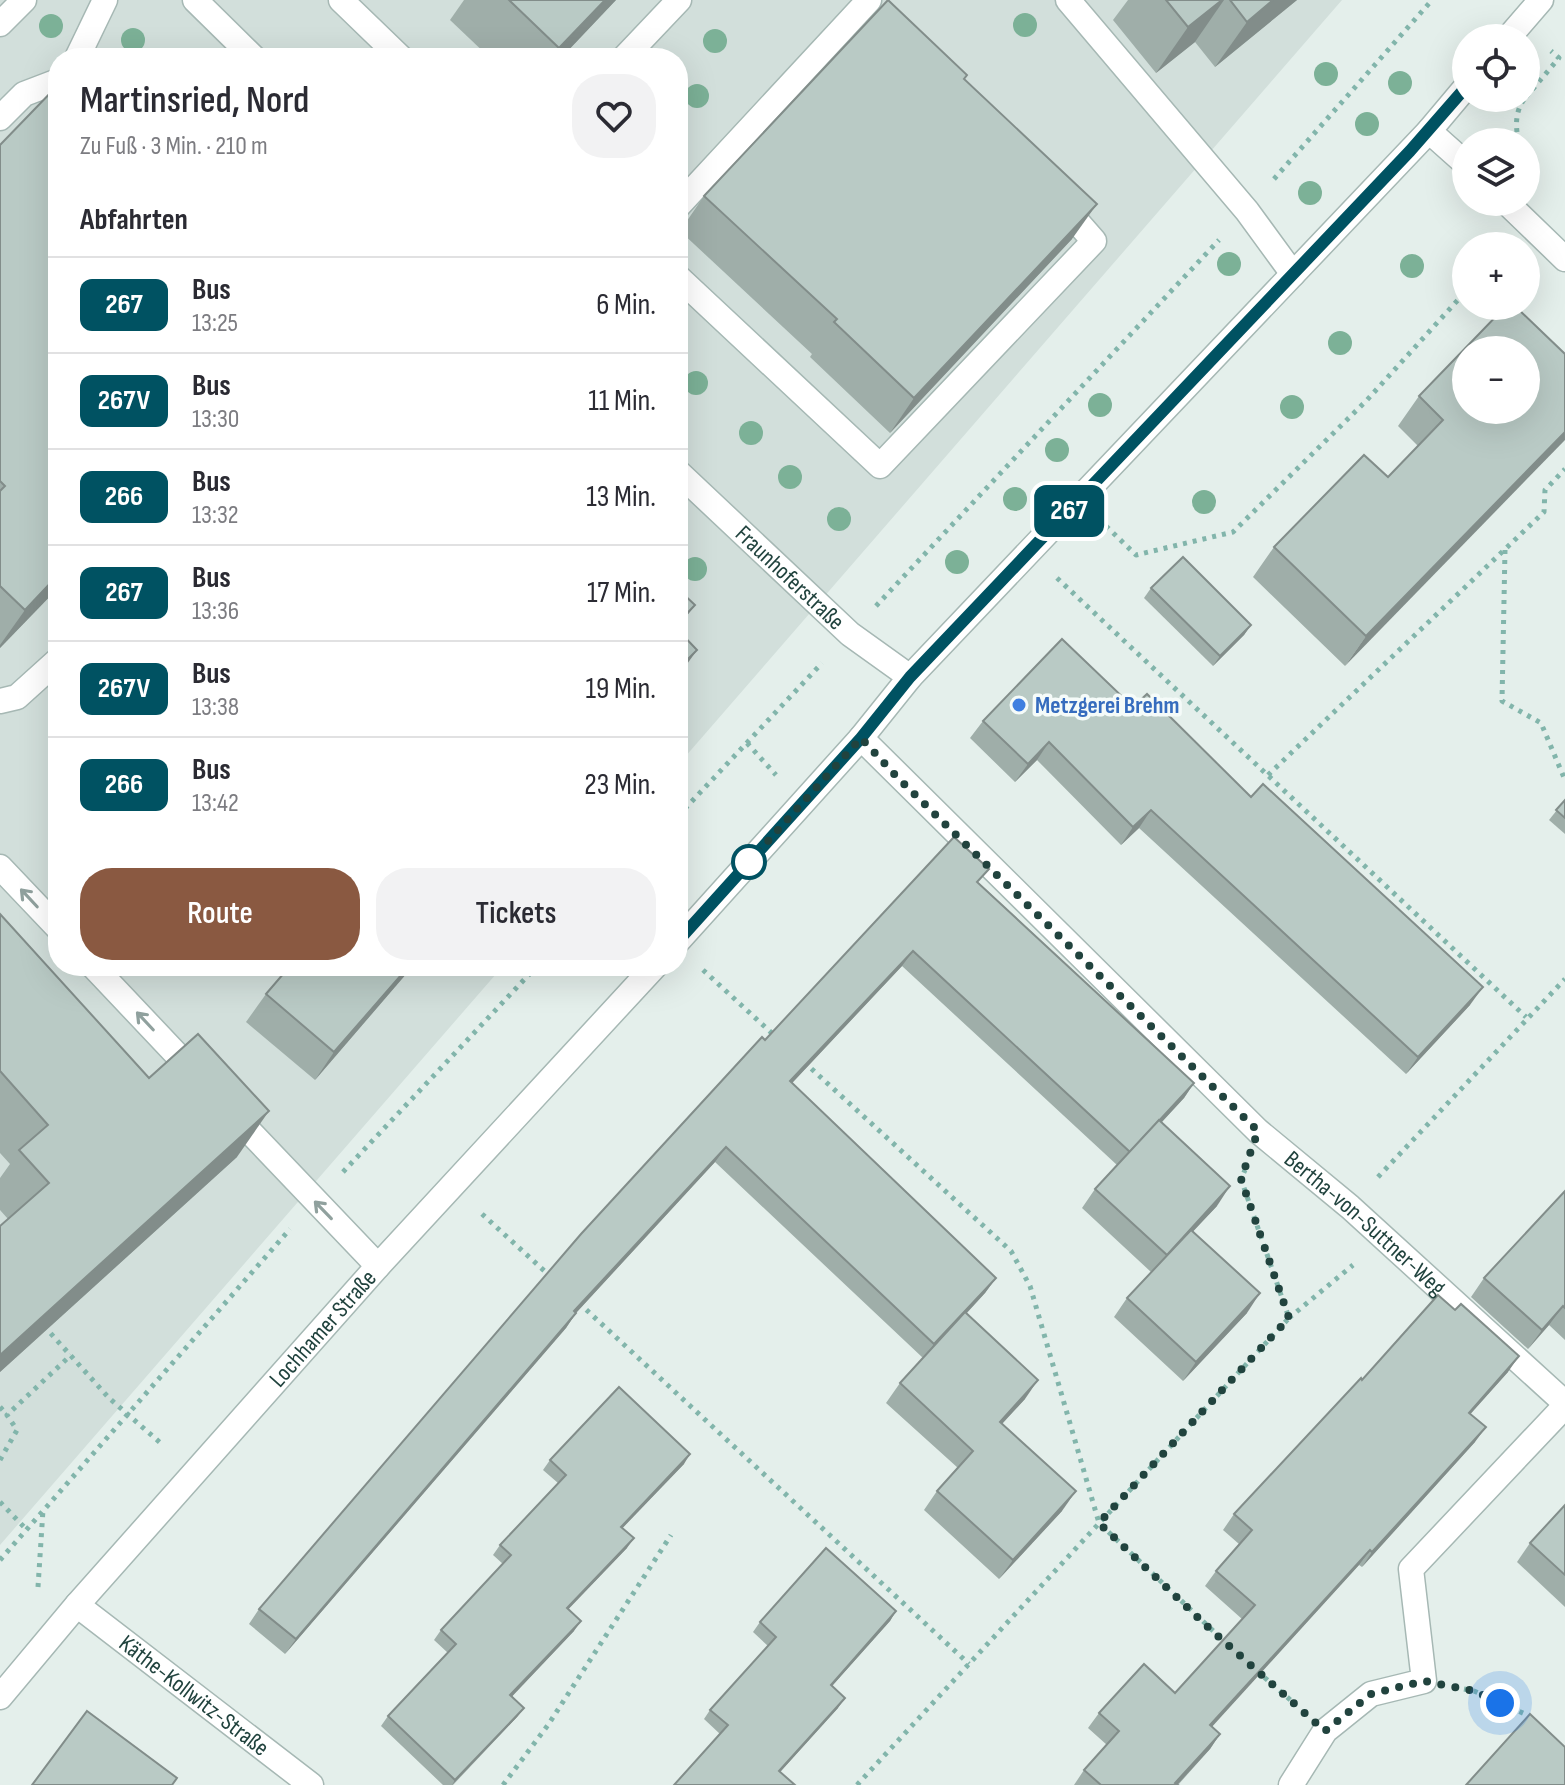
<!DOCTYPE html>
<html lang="de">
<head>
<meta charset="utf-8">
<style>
  body { margin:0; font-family:"Sofia Sans Condensed",sans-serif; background:#f2f2f3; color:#2b2b33; height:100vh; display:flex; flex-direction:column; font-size:30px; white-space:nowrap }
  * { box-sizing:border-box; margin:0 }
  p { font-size:26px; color:#7c7c81 }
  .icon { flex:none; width:44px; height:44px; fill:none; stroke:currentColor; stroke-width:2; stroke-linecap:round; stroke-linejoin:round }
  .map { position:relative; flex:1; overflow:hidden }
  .sheet { position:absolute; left:48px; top:48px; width:640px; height:928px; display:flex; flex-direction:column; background:#fff; border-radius:32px; box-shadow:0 8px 32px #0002 }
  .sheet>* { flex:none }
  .badge { padding:0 16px; border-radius:12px; font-size:28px; line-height:52px }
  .fabs { position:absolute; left:1452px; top:24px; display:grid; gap:16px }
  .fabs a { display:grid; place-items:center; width:88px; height:88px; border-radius:50%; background:#fff; box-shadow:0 8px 32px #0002; font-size:40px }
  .you { position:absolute; width:40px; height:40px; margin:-20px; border:6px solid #fff; border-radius:50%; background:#1a73e8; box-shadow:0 0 0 12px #1a73e833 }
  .map>.badge { position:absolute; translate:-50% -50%; box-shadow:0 0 0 4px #fff }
  h2 { padding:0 32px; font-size:30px; line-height:72px }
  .round { display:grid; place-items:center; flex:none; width:84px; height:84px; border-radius:32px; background:#f2f2f3 }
  .head { display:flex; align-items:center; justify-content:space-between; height:136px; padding:0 32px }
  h1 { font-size:38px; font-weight:600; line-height:60px }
  .cta { display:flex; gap:16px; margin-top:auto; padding:16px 32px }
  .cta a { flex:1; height:92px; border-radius:32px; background:#8a5941; color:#fff; font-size:32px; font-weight:600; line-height:92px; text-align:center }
  .cta a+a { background:#f2f2f3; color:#2b2b33 }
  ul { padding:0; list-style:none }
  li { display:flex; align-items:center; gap:24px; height:96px; padding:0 32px; border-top:2px solid #e1e1e2 }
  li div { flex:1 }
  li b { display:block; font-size:30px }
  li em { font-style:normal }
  li .badge { min-width:88px; font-weight:700; text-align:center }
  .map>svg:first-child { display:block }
  .built { fill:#d2dfdb }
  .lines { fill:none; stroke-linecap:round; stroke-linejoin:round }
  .minor-casing { stroke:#a6b8b4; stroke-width:27 }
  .path { stroke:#82b5ab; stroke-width:5; stroke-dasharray:4 6; stroke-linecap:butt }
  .minor { stroke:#fff; stroke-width:24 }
  .tree { fill:#7cb197 }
  .wall { fill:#9faea9 }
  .shaded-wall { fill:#828d8a }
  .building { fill:#b9cac5; stroke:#828d8a; stroke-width:2; fill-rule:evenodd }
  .oneway { stroke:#90a19e }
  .line-casing { stroke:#fff; stroke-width:18 }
  .line { stroke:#005262; stroke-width:12 }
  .walk { stroke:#21433e; stroke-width:8; stroke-dasharray:0 14.4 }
  .shop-dot { fill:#3f7fe0; stroke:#f5fbf9; stroke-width:3 }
  .stop-dot { fill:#fff; stroke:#005262; stroke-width:4 }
  .labels { text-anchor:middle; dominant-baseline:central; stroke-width:7; stroke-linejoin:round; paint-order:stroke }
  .street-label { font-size:24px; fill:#21433e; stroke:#f5fbf9 }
  .shop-label { font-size:24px; font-weight:bold; fill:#366cbe; stroke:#f5fbf9; text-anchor:start }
</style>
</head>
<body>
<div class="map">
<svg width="1565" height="1785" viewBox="0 0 1565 1785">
  <rect width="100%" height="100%" fill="#e4efeb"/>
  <polygon class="built" points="0,0 1342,0 678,765 678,58 58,58 58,966 503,966 0,1545"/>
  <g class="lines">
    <g class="minor-casing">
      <g id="minor">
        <polyline points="195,0 254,58"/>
        <polyline points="341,0 401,58"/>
        <polyline points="1068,0 1247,211 1293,274"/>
        <polyline points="0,24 24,0"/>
        <polyline points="1508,38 1541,0"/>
        <polyline points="77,58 105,0"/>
        <polyline points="624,58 679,0"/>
        <polyline points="0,118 24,94 58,81"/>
        <polyline points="1429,131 1466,164"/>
        <polyline points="1506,202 1565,259"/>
        <polyline points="678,206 869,0"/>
        <polyline points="678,277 880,466 1094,241 1059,201"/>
        <path id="s1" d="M 678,472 L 850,634 L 910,677"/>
        <polyline points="0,701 17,697 58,660"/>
        <path id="s2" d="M 861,738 L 1258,1131 L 1350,1207 L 1565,1403"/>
        <polyline points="0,867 58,928"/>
        <polyline points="678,941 861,738 910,677 1429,131 1466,87"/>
        <polyline points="93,966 197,1076"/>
        <polyline points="230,1111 378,1266"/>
        <path id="s3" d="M 77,1605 L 311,1785"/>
        <path id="s4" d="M 0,1697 L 77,1605 L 378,1266 L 655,966"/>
        <polyline points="1291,1785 1325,1731 1371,1694 1424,1681 1411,1569 1565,1406"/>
      </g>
    </g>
    <g class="path">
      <polyline points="1526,97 1559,58 1551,51"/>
      <path d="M 1519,142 C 1515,127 1515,111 1525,98"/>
      <polyline points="1274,179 1432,0"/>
      <polyline points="1106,526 1136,555 1233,532 1367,400 1466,291"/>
      <polyline points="1505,550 1502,701 1541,723 1565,780"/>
      <polyline points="1057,578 1526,1017"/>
      <polyline points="876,606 1219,240"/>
      <polyline points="747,743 776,775"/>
      <polyline points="1268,775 1544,512 1545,490 1565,469"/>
      <polyline points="678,816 822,663"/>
      <polyline points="703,970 775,1036"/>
      <polyline points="804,1062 1011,1251 1030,1286 1099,1523 1226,1643"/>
      <polyline points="343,1172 537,966"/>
      <polyline points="1378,1177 1565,979"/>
      <polyline points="482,1214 551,1277"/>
      <polyline points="579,1303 969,1664"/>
      <polyline points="1289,1318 1353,1265"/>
      <polyline points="44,1326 109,1398 164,1446"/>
      <polyline points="0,1407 7,1415"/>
      <polyline points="0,1460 17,1430 7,1415 71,1355"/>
      <polyline points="0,1502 26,1529"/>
      <polyline points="0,1560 290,1229"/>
      <polyline points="38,1587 43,1510"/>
      <polyline points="1257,1671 1295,1704"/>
      <polyline points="1464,1689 1474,1691 1525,1714 1531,1719"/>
      <polyline points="503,1785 548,1725 671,1535"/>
      <polyline points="857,1785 1289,1318 1241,1179 1245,1170"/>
    </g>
    <use href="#minor" class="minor"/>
  </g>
  <g class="tree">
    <circle cx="1025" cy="25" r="12"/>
    <circle cx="51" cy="26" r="12"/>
    <circle cx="133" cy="40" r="12"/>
    <circle cx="715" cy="41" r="12"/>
    <circle cx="1326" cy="74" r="12"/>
    <circle cx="1400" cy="83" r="12"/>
    <circle cx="697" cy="96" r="12"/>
    <circle cx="1367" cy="124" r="12"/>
    <circle cx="1310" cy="193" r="12"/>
    <circle cx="1229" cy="264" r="12"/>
    <circle cx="1412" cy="266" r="12"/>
    <circle cx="1340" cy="343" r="12"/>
    <circle cx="696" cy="383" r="12"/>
    <circle cx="1100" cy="405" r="12"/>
    <circle cx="1292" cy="407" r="12"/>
    <circle cx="751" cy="433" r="12"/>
    <circle cx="1057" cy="450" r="12"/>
    <circle cx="790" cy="477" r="12"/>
    <circle cx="1015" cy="499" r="12"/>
    <circle cx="1204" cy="502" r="12"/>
    <circle cx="839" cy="519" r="12"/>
    <circle cx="957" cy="562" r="12"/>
    <circle cx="695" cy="569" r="12"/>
  </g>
  <g class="wall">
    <polygon points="464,0 616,0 561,58 490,58 450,20"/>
    <polygon points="1128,0 1297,0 1215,67 1195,42 1156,73 1113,20"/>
    <polygon points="964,79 1072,239 890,433 810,357 812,354 680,231 704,196"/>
    <polygon points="58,85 58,588 0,648 0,145"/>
    <polygon points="1565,354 1345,666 1253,577 1274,547 1388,477 1418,446 1398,426 1419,396"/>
    <polygon points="1151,588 1251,625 1244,635 1213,666 1144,598"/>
    <polygon points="1133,707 1251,797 1470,1005 1406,1074 1139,828 1121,845 1037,760 1015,782 970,738 983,721"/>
    <polygon points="1565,800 1565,834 1549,820"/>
    <polygon points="979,883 1194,1083 1184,1098 1161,1123 1217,1206 1193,1231 1247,1313 1183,1381 1114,1317 1127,1298 1151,1272 1082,1208 1095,1189 1117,1165 902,966 792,1083 996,1278 985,1293 966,1314 1025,1399 1002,1424 1062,1511 999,1579 924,1510 937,1491 958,1468 886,1403 900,1383 923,1358 715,1162 576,1313 566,1328 285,1654 249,1624 259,1609 765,1040"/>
    <polygon points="0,914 149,1078 237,1157 0,1372 0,1226 8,1219 0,1210 0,1178 10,1164 0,1153"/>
    <polygon points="290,966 413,966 315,1080 246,1022 266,994"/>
    <polygon points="1565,1191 1565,1340 1549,1325 1528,1349 1471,1297 1484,1278"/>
    <polygon points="1508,1372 1470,1414 1475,1442 1362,1567 1359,1565 1212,1726 1220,1734 1210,1749 1178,1785 1074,1785 1084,1770 1107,1745 1088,1728 1099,1713 1175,1693 1242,1619 1205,1586 1216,1571 1239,1544 1223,1530 1234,1514 1362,1380"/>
    <polygon points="550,1460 684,1464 622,1528 627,1548 568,1609 574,1631 512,1696 524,1708 517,1717 453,1785 443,1785 381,1726 388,1716 448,1653 434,1640 441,1630 503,1564 493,1555 500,1545 558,1483 543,1470"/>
    <polygon points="1565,1505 1565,1607 1517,1562 1530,1543"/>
    <polygon points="896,1611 890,1621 832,1686 838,1708 780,1772 720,1734 704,1719 710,1710 768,1646 753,1632 760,1622"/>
  </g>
  <g class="shaded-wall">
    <polygon points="605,0 616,0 561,58 552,58 559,48"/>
    <polygon points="1222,0 1224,0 1195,42 1156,73 1188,27"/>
    <polygon points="1273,0 1297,0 1215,67 1247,22"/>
    <polygon points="1097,204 1072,239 890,433 914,398"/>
    <polygon points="1565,432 1565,440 1345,666 1366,636"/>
    <polygon points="58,575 58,588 0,648 0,645 25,610"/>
    <polygon points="695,605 683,621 678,627 678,623"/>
    <polygon points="1251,625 1244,635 1213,666 1220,656"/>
    <polygon points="697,650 685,667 678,674 678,669"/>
    <polygon points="1049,742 1037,760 1015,782 1028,764"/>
    <polygon points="1151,810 1139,828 1121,845 1133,827"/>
    <polygon points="913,951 902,966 779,1097 790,1081"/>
    <polygon points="409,966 413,966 315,1080 334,1052"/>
    <polygon points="1483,987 1470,1005 1406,1074 1418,1057"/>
    <polygon points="1194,1083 1184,1098 1120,1167 1130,1152"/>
    <polygon points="269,1111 237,1157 0,1372 0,1355"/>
    <polygon points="726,1147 715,1162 564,1326 574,1311"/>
    <polygon points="1230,1186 1217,1206 1153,1274 1167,1255"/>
    <polygon points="996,1278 985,1293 924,1359 934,1344"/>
    <polygon points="1260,1293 1247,1313 1183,1381 1196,1362"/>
    <polygon points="1563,1306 1549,1325 1528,1349 1542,1330"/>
    <polygon points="576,1313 566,1328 285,1654 296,1639"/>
    <polygon points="1519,1356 1508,1372 1458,1428 1469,1413"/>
    <polygon points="1038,1380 1025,1399 986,1441 1000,1422"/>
    <polygon points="1486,1427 1475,1442 1362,1567 1372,1552"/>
    <polygon points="690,1454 684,1464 614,1537 621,1527"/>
    <polygon points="1076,1491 1062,1511 999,1579 1013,1560"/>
    <polygon points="634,1538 627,1548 560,1618 567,1608"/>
    <polygon points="1370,1550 1359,1565 1200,1740 1210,1725"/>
    <polygon points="896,1611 890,1621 824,1695 831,1685"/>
    <polygon points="581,1621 574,1631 504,1705 510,1695"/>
    <polygon points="845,1698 838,1708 772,1781 779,1771"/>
    <polygon points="524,1708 517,1717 452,1785 455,1780"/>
    <polygon points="1220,1734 1210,1749 1177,1785 1174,1785"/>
  </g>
  <g class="building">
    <polygon points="509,0 605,0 559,48"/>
    <polygon points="888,0 967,75 964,79 1097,204 914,398 834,322 837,319 704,196"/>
    <polygon points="1166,0 1222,0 1188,27"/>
    <polygon points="1230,0 1273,0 1247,22"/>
    <polygon points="58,85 58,575 25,610 0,586 0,491 5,486 0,481 0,145"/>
    <path d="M 1506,306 L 1515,306 L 1565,354 L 1565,432 L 1366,636 L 1274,547 L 1364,455 L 1388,477 L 1443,420 L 1419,396 ZM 1466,350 L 1526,350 L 1526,410 L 1466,410 Z"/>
    <polygon points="1183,557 1251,625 1220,656 1151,588"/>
    <polygon points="678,589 695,605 678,623"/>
    <polygon points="678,630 697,650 678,669"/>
    <polygon points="1062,639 1133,707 1147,694 1251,797 1263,784 1483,987 1418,1057 1151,810 1133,827 1049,742 1028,764 983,721"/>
    <polygon points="1565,800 1565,818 1556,810"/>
    <polygon points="954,837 989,869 977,882 1194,1083 1130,1152 913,951 790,1081 996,1278 934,1344 726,1147 574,1311 576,1313 296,1639 259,1609 581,1234 762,1037 765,1040"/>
    <polygon points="0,914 149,1078 198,1034 269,1111 0,1355 0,1226 49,1183 19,1150 48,1125 0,1071"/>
    <polygon points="290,966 409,966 334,1052 266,994"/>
    <polygon points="1159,1120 1230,1186 1167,1255 1095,1189"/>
    <polygon points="1565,1191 1565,1308 1563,1306 1542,1330 1484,1278"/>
    <polygon points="1191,1230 1260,1293 1196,1362 1127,1298"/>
    <polygon points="1438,1295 1455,1310 1461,1304 1519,1356 1469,1413 1486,1427 1372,1552 1370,1550 1210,1725 1220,1734 1175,1783 1178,1785 1101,1785 1084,1770 1119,1731 1099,1713 1144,1664 1175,1693 1255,1605 1216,1571 1252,1530 1234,1514 1361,1378 1362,1380"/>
    <polygon points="965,1312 1038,1380 1000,1422 1076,1491 1013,1560 937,1491 973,1451 900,1383"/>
    <polygon points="619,1387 690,1454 621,1527 634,1538 567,1608 581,1621 510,1695 524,1708 455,1780 388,1716 456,1644 441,1630 511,1555 500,1545 566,1475 550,1460"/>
    <polygon points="1565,1505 1565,1575 1530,1543"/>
    <polygon points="826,1548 896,1611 831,1685 845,1698 779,1771 795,1785 674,1785 728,1725 710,1710 776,1637 760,1622"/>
    <polygon points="87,1711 177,1778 172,1785 32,1785"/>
    <polygon points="1530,1714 1565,1747 1565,1785 1466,1785"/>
  </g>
  <defs><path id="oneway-shaft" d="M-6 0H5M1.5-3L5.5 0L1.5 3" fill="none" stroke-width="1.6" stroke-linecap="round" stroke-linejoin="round" transform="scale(2)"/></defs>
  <g class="oneway">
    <use href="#oneway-shaft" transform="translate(29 898) rotate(-133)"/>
    <use href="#oneway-shaft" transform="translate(145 1021) rotate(-133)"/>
    <use href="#oneway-shaft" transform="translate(323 1210) rotate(-134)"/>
  </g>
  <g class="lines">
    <g class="line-casing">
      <polyline id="line" points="678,941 861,738 910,677 1410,151 1466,87"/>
    </g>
    <use href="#line" class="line"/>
    <polyline class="walk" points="749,862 861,738 897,777 1258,1131 1241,1179 1289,1318 1099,1523 1210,1629 1325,1731 1371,1694 1424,1681 1474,1691 1500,1703"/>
  </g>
  <circle class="shop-dot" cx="1019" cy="705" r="8"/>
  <circle class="stop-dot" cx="749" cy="862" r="16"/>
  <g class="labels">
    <g class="street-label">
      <text stroke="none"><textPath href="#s1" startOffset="154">Fraunhoferstraße</textPath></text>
      <text stroke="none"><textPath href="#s2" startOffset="700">Bertha-von-Suttner-Weg</textPath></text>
      <text stroke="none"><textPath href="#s4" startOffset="490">Lochhamer Straße</textPath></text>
      <text stroke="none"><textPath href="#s3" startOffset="148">Käthe-Kollwitz-Straße</textPath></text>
    </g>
    <g class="shop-label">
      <text x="1035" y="705">Metzgerei Brehm</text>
    </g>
  </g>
</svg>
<div class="fabs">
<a><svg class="icon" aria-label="locate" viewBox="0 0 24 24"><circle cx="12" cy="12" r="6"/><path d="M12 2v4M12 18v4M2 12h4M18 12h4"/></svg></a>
<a><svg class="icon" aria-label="layers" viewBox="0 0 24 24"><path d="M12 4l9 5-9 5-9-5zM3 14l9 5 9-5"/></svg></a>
<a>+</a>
<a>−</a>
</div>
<div class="you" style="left:1500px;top:1703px"></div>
<b class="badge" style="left:1069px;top:511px;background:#005262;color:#fff">267</b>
<section class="sheet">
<div class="head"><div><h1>Martinsried, Nord</h1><p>Zu Fuß · 3 Min. · 210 m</p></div><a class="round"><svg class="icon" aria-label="heart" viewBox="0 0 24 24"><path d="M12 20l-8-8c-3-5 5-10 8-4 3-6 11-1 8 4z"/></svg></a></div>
<h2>Abfahrten</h2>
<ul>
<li><span class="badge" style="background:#005262;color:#fff">267</span><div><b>Bus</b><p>13:25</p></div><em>6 Min.</em></li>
<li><span class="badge" style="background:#005262;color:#fff">267V</span><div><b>Bus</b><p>13:30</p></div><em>11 Min.</em></li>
<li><span class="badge" style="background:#005262;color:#fff">266</span><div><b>Bus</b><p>13:32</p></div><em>13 Min.</em></li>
<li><span class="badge" style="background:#005262;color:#fff">267</span><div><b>Bus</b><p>13:36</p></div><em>17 Min.</em></li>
<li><span class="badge" style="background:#005262;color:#fff">267V</span><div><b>Bus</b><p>13:38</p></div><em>19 Min.</em></li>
<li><span class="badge" style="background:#005262;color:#fff">266</span><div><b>Bus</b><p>13:42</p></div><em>23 Min.</em></li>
</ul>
<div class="cta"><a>Route</a><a>Tickets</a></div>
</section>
</div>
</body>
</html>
